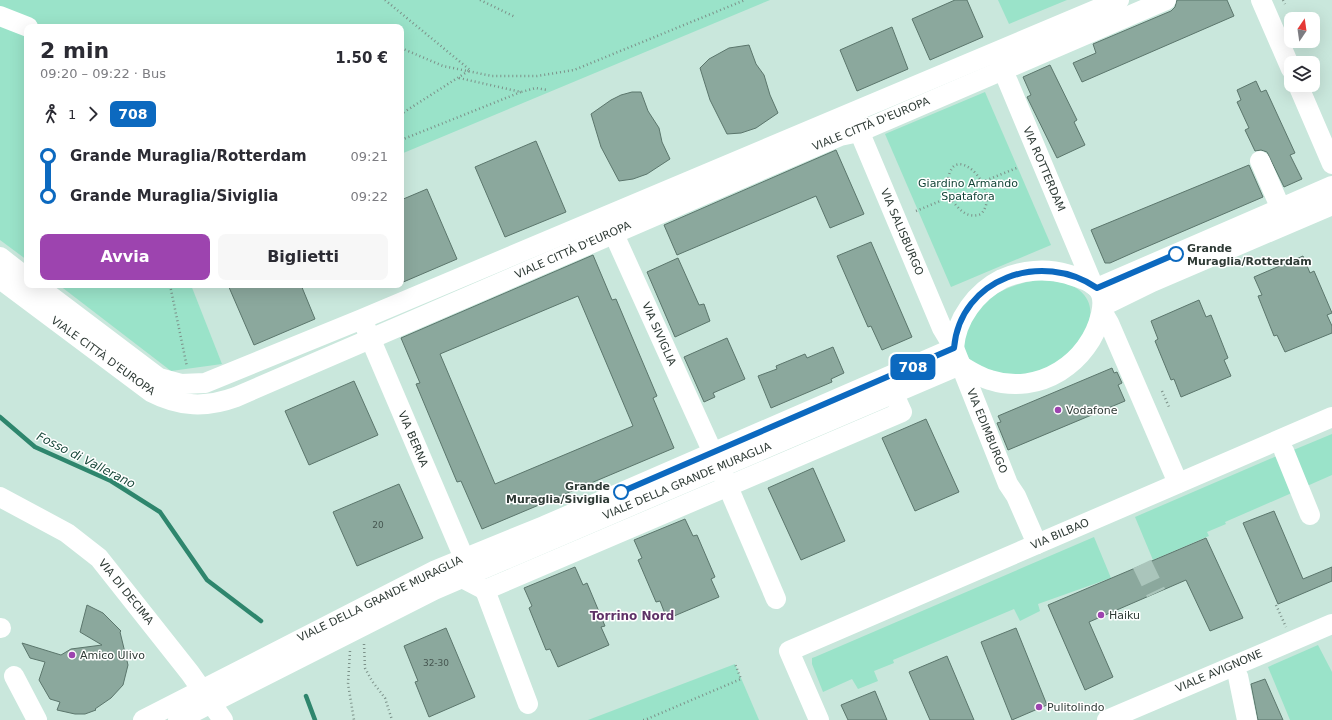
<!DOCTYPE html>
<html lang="it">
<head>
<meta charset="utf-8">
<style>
  body { margin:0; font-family:"DejaVu Sans",sans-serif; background:#f7f7f7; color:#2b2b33; height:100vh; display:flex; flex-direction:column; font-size:15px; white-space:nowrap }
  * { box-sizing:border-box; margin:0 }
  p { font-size:13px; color:#7c7c81 }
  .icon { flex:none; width:22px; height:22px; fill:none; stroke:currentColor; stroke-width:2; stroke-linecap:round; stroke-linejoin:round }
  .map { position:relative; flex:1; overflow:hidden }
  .side { position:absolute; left:24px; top:24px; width:380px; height:264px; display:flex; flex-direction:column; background:#fff; border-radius:8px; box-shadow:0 4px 16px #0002 }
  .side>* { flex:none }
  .badge { padding:0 8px; border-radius:6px; font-size:14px; line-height:26px }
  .needle { width:26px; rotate:13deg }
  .buttons { position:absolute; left:1284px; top:12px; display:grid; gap:8px }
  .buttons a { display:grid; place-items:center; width:36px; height:36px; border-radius:8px; background:#fff; box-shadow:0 4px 16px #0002; font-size:20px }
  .map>.badge { position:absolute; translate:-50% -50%; box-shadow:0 0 0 2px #fff }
  .legs { display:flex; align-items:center; gap:6px; height:44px; padding:0 16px; font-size:13px }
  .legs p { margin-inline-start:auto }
  .summary { display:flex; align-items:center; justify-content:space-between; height:68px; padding:0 16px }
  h1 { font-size:22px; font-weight:700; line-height:30px }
  .cta { display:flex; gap:8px; margin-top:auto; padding:8px 16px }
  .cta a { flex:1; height:46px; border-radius:8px; background:#9d44af; color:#fff; font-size:16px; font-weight:700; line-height:46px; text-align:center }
  .cta a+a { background:#f7f7f7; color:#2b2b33 }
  ul { padding:0 16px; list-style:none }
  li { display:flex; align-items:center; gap:14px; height:40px; font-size:15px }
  li i { display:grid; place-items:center; width:6px; height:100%; margin:0 5px; background:currentColor }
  li i::after { content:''; width:10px; height:10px; margin:-5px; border:3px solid; border-radius:50%; background:#fff }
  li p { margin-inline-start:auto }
  li:first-child i { background:linear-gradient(#0000 50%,currentColor 0) }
  li:last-child i { background:linear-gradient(currentColor 50%,#0000 0) }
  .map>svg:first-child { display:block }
  .green { fill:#9ae3c9 }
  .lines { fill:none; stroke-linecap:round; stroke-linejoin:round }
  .stream { stroke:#2e866d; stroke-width:4.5 }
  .building { fill:#8ba89d; stroke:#5b766c; fill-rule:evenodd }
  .minor-tunnel { stroke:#aac5bb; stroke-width:20; stroke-dasharray:20 10; stroke-linecap:butt }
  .path { stroke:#7c9189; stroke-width:2.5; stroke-dasharray:1 3; stroke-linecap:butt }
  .minor { stroke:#fff; stroke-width:20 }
  .line-1-casing { stroke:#fff; stroke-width:9 }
  .line-1 { stroke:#0c69bf; stroke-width:6 }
  .stop-1-dot { fill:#fff; stroke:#0c69bf; stroke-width:2 }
  .poi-dot { fill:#9d44af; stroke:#fff; stroke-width:1.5 }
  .labels { text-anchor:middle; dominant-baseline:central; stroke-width:3; stroke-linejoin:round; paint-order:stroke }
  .number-label { font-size:9px; fill:#465650 }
  .street-label { font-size:11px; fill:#2f3b36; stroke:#fff }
  .park-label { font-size:11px; fill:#0c3f31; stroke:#fff }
  .stop-label { font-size:11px; font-weight:bold; fill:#2f3b36; stroke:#fff; text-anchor:start }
  .poi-label { font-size:11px; fill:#2f3b36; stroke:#fff; text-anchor:start }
  .water-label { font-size:12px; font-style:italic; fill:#174739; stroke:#fff }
  .neighbourhood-label { font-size:12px; font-weight:bold; fill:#5e3267; stroke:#fff }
</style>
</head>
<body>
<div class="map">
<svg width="1332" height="720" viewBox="0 0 1332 720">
  <rect width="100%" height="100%" fill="#c9e7dc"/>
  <g class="green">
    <polygon points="0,0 770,0 401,154 401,27 27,27 27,260 0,240"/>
    <polygon points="998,0 1067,0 1009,24"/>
    <polygon points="985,92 1051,245 951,287 885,134"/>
    <path d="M 1038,280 C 1050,281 1068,281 1079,290 C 1107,312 1077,350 1055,364 C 1049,369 1026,376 1018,376 C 1011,377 1003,375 997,374 C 982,372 967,362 964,347 C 963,341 965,335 967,329 C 976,299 1009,284 1038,280 Z"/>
    <polygon points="59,285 191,285 222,364 171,371"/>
    <polygon points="1332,434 1332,475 1307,486 1291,451"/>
    <polygon points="1279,455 1294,492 1225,522 1226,524 1207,532 1209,536 1153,560 1135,517"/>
    <polygon points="1094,537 1111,578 1038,604 1040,611 1020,621 1014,609 893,660 894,663 874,671 878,681 858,689 852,679 823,692 812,664 812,658 815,657"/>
    <polygon points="1318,645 1332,672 1332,720 1290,720 1268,667"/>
    <polygon points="735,664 759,720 588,720"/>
  </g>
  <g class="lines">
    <g class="stream">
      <polyline points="0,417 35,447 111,481 160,512 207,580 261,621"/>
      <polyline points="306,696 315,720"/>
    </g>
  </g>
  <g class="building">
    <polygon points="955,0 967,0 983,37 930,60 912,19"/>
    <polygon points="1177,0 1227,0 1234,16 1082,82 1073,63 1096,53 1093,44 1171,11 1175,7"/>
    <polygon points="892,27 908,69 857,91 840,50"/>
    <polygon points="749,45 756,64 764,75 770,95 778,113 756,128 741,133 727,134 710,100 700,68 709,59 729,48"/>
    <polygon points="1050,65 1077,120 1074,122 1085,145 1057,158 1027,97 1031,95 1023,77"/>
    <polygon points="1256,81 1261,92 1266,90 1295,153 1290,155 1302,179 1284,187 1267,152 1261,150 1255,151 1245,130 1249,128 1237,102 1241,100 1237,90"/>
    <polygon points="632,92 641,92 648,111 659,128 662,142 670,159 647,174 633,179 619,181 601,147 591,114 611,100 621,95"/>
    <polygon points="536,141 566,212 505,237 475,167"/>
    <polygon points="836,150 864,214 830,228 816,196 677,255 664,225"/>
    <polygon points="1249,165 1263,197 1137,251 1110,263 1105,263 1091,230"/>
    <polygon points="427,189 457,259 401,283 401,200"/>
    <polygon points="871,242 912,337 882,350 871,326 868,327 837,256"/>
    <path d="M 593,255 L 612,300 L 616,299 L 657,396 L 653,398 L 674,448 L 482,529 L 461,481 L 457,482 L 416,384 L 420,383 L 401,338 ZM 578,296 L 633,426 L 495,484 L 440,354 Z"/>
    <polygon points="1303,256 1310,273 1314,271 1332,313 1327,315 1332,326 1332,333 1285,352 1277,335 1274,336 1258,296 1262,295 1254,277"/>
    <polygon points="678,258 699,305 704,304 710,321 675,337 647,272"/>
    <polygon points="228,285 301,285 315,319 254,345"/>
    <polygon points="1199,300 1206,317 1211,315 1228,358 1224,360 1231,376 1181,397 1174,379 1171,380 1155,341 1158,339 1151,321"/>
    <polygon points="727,338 745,379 713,393 715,397 704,402 684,357"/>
    <polygon points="833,347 844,373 831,379 832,382 771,408 758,376 777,369 776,366 805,354 807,358"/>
    <polygon points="1112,368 1114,373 1117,372 1122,383 1118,385 1125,401 1008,450 997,423 1001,422 998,416"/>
    <polygon points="354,381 378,435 309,465 285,411"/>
    <polygon points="926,419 959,492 915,511 882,438"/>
    <polygon points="813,468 845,541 801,560 768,488"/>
    <polygon points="399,484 423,538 357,566 333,512"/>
    <polygon points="1274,511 1303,579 1332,567 1332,581 1278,604 1243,523"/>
    <polygon points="685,519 693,536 697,535 715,577 711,579 719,597 667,619 660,601 656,602 638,560 642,558 634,540"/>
    <polygon points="1206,538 1243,618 1210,631 1186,580 1089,622 1113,677 1085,690 1048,605"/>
    <polygon points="575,567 583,585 587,583 605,626 601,627 609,645 558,667 550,649 546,650 529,608 532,606 524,588"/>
    <polygon points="87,605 103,613 121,631 120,632 128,665 123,685 111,698 95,709 96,710 85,714 75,714 57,710 60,702 50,699 39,680 45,662 30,658 22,643 61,655 71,649 102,645 80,632"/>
    <polygon points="446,628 475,697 429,717 415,682 418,681 404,646"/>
    <polygon points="1016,628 1047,705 1012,720 981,642"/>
    <polygon points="947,656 974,720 930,720 909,672"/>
    <polygon points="1265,679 1283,720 1258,720 1251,684"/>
    <polygon points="875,691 887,720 848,720 841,705"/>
  </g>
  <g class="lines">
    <polyline class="minor-tunnel" points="1142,564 1156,593"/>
    <g class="path">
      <polyline points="385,0 470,70 401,114"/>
      <polyline points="480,0 515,17"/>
      <polyline points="1283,0 1285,4"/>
      <polyline points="401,48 443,66 492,76 537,76 574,70 745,0"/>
      <polyline points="459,78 521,92 536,88 547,90"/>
      <polyline points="401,140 521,92"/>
      <polyline points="982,182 1019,167"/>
      <path d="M 916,211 L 950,197 C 948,189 947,180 950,172 C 960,146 1002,192 981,214 C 966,220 957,207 950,197"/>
      <polyline points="170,285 187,367"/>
      <polyline points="1162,391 1169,407"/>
      <polyline points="1276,605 1286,627"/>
      <polyline points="364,644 365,668 372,681 385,698 392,720"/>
      <polyline points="350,651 348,684 354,720"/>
      <polyline points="647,719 741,679 735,664"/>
      <polyline points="643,720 649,720"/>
    </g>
    <g class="minor">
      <polyline points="1261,0 1291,69"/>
      <polyline points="0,16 28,27"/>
      <polyline points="998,58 1093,285"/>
      <polyline points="1298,85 1332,164"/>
      <polyline points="854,119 942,328 954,348 1008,484 1016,496 1037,544"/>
      <polyline points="1260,161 1281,209"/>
      <polyline points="608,221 713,453"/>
      <polyline points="0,257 27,278"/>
      <path d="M 0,279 L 151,392 C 180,407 206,408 236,397 L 840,136 L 859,132 L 1166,0"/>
      <polyline points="36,285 159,378 181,384 205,383 362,319 1119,0"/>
      <polyline points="1097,288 1332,186"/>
      <polyline points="1103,306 1152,282 1332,205"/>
      <polyline points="1102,311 1109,323 1178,483"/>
      <polyline points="365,326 464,558"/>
      <path d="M 954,348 C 956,319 976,292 1002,279 C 1022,270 1046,268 1067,274 C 1077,277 1090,280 1097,288 C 1104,295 1103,305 1101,314 C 1090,363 1039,396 990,380 C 979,377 970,371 960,365"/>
      <polyline points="1284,451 1310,515"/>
      <polyline points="723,475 776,599"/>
      <polyline points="0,497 67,533 99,558 190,673 223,720"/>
      <polyline points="462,578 485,590 902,412 893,392"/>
      <polyline points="485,590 528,704"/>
      <polyline points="0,628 1,628"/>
      <polyline points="14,676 37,720"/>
      <polyline points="1238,676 1247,720"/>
      <polyline points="143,720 436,570 544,526 954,348"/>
      <polyline points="178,720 434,590 960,365"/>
      <polyline points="819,720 789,651 1332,417"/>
      <polyline points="1107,720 1332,624"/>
    </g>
  </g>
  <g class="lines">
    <g class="line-1-casing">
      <path id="line-1" d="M 621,492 L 954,348 C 960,278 1042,250 1097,288 L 1176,254"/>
    </g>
    <use href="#line-1" class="line-1"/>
  </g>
  <g class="stop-1-dot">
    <circle cx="1176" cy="254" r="7"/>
    <circle cx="621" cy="492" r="7"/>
  </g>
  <g class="poi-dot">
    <circle cx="1058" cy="410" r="4"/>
    <circle cx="1101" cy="615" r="4"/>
    <circle cx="72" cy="655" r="4"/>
    <circle cx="1039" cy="707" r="4"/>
  </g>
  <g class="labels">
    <g class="number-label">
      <text x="378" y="525">20</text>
      <text x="436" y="663">32-30</text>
    </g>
    <g class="street-label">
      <text transform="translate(871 124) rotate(-22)">VIALE CITTÀ D'EUROPA</text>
      <text transform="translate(1044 169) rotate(67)">VIA ROTTERDAM</text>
      <text transform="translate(902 232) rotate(67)">VIA SALISBURGO</text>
      <text transform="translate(573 250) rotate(-24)">VIALE CITTÀ D'EUROPA</text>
      <text transform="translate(659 334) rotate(66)">VIA SIVIGLIA</text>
      <text transform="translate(103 356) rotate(36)">VIALE CITTÀ D'EUROPA</text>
      <text transform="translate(987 431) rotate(68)">VIA EDIMBURGO</text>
      <text transform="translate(413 439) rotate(67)">VIA BERNA</text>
      <text transform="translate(687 481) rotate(-23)">VIALE DELLA GRANDE MURAGLIA</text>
      <text transform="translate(1060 534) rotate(-23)">VIA BILBAO</text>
      <text transform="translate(126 592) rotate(51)">VIA DI DECIMA</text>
      <text transform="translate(380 599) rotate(-26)">VIALE DELLA GRANDE MURAGLIA</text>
      <text transform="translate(1219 671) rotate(-23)">VIALE AVIGNONE</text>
    </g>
    <g class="park-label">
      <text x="968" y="183">Giardino Armando<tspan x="968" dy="13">Spatafora</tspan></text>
    </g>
    <g class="stop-label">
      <text x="1187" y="248">Grande<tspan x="1187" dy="13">Muraglia/Rotterdam</tspan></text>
      <text x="610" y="486" text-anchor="end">Grande<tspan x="610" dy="13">Muraglia/Siviglia</tspan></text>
    </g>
    <g class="poi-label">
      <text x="1066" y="410">Vodafone</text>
      <text x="1109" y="615">Haiku</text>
      <text x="80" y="655">Amico Ulivo</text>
      <text x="1047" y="707">Pulitolindo</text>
    </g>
    <g class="water-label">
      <text transform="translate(86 460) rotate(27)">Fosso di Vallerano</text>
    </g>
    <g class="neighbourhood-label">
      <text x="632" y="616">Torrino Nord</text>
    </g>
  </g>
</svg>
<div class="buttons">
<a><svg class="needle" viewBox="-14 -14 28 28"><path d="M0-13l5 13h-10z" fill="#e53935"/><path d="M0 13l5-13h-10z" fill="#7c7c81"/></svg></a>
<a><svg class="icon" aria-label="layers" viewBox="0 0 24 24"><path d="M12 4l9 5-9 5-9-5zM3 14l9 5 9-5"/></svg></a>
</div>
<b class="badge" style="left:913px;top:367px;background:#0c69bf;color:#fff">708</b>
<section class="side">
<div class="summary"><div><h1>2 min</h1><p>09:20 – 09:22 · Bus</p></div><b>1.50 €</b></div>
<div class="legs"><svg class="icon" aria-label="walk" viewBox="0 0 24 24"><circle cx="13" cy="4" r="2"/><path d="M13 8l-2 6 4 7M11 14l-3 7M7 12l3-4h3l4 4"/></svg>1<svg class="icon" aria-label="forward" viewBox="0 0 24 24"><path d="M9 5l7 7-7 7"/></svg><b class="badge" style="background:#0c69bf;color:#fff">708</b></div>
<ul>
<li><i style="color:#0c69bf"></i><b>Grande Muraglia/Rotterdam</b><p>09:21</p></li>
<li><i style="color:#0c69bf"></i><b>Grande Muraglia/Siviglia</b><p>09:22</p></li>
</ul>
<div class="cta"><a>Avvia</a><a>Biglietti</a></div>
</section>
</div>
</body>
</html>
